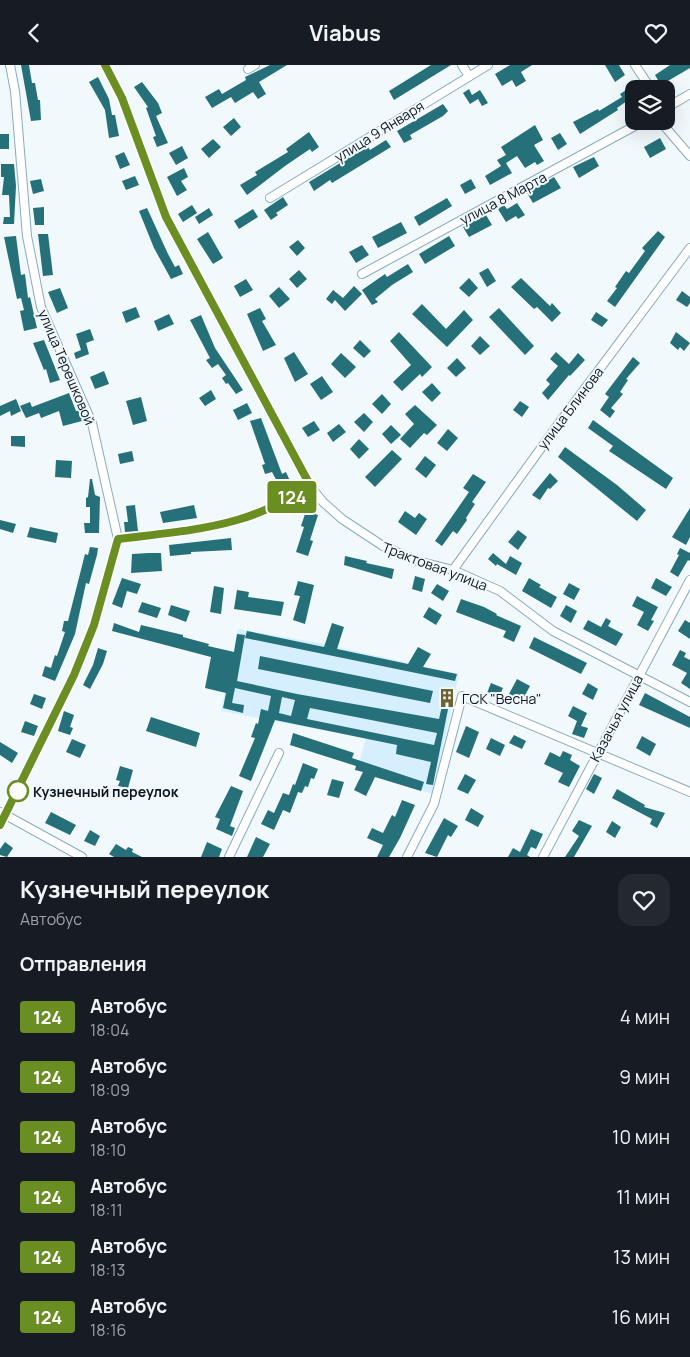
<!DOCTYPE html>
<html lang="ru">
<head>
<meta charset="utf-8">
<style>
  body { margin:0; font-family:Manrope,sans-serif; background:#242831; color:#f1f3f6; height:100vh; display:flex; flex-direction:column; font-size:19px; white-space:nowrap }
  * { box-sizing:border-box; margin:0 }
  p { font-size:16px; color:#9ea1a6 }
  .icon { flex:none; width:28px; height:28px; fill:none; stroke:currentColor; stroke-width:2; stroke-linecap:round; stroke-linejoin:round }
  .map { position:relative; height:792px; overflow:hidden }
  .details { display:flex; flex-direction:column; background:#171b24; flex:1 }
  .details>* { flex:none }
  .badge { padding:0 10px; border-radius:4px; font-size:18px; line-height:32px }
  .buttons { position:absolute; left:625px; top:15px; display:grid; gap:10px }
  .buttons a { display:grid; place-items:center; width:50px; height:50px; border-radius:10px; background:#171b24; box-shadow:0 5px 20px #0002; font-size:25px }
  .map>.badge { position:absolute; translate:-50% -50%; box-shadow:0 0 0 2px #fff }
  h2 { padding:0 20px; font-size:19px; line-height:45px }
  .round { display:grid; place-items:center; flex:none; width:52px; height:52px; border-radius:15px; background:#242831 }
  .summary { display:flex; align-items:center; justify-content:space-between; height:85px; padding:0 20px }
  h1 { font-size:24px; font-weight:700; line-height:38px }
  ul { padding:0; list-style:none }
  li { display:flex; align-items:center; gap:15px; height:60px; padding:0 20px }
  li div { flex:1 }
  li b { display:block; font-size:19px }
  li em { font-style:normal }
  li .badge { min-width:55px; font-weight:700; text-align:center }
  header { display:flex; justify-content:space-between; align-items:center; height:65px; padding:0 20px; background:#171b24; font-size:22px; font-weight:700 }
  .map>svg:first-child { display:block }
  .built { fill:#d5efff }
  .building { fill:#257079; fill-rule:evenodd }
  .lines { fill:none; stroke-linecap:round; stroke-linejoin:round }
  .minor-casing { stroke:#89abbf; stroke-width:10 }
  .minor { stroke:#fff; stroke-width:8 }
  .line-casing { stroke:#fff; stroke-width:11 }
  .line { stroke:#6b8e23; stroke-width:8 }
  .stop-dot { fill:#fff; stroke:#6b8e23; stroke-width:2.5 }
  .labels { text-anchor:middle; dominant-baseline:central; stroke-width:4; stroke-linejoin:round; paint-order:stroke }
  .street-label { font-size:14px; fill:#0a171e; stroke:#f2f9fd }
  .poi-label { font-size:14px; fill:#0a171e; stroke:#f2f9fd; text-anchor:start }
  .stop-label { font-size:14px; font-weight:bold; fill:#0a171e; stroke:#f2f9fd; text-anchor:start }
</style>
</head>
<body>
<header><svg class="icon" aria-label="back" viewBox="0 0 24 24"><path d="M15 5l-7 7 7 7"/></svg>Viabus<svg class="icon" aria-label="heart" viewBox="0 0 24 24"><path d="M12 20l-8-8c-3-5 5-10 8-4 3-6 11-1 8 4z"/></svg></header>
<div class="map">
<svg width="690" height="792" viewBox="0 0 690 792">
  <rect width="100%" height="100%" fill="#f2f9fd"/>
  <polygon class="built" points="238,564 319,578 459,609 433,729 357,705 366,673 221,646"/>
  <g class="building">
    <polygon points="21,0 29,0 32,18 35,18 38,35 40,35 41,55 31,56"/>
    <polygon points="270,0 287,0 259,17 266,29 258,34 253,27 235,38 231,32 212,43 205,32 219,24 222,29 246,15 245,12"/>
    <polygon points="431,0 451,0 394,35 389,26"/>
    <polygon points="510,0 532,0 521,7 526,16 516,22 512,15 502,21 495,9"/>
    <polygon points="605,0 619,0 625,10 615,17"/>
    <polygon points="670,0 690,0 690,3 661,20 655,10"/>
    <polygon points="98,12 109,34 112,50 115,50 119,71 109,73 105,45 89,17"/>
    <polygon points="142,17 158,38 162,48 156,51 168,78 157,82 153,72 156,71 146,43 148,42 134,22"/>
    <polygon points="631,22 634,31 617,43 618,45 580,69 573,57 598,44 599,46 622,32 620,29"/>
    <polygon points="469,24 472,30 480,25 488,38 482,41 478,34 470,39 463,28"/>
    <polygon points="443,39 448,46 443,51 410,70 412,74 404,78 397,66"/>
    <polygon points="234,53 241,62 231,71 223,62"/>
    <polygon points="535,60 543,75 534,80 544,96 537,100 535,97 525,103 517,91 506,98 512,108 490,120 485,111 501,101 497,95 506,90 501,82"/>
    <polygon points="309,67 319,82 312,87 310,84 285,101 247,130 240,120 257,110 255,107 288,87 286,84"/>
    <polygon points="560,68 567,79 558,85 551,73"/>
    <rect x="0" y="69" width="9" height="15"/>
    <polygon points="660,73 666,84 650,93 644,82"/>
    <polygon points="213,74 221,82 209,93 201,84"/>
    <polygon points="386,75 391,82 332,118 330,115 314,126 309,117 350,92 368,82 370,85"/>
    <polygon points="182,81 188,93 176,100 169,88"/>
    <polygon points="124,87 130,100 120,104 115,91"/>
    <polygon points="594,92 599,101 579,113 573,102"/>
    <polygon points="1,99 14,99 16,121 14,159 3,159 4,152 10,152 9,130 2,130 4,112 1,112"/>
    <polygon points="184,103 188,112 181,116 187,125 177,131 167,112"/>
    <polygon points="135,111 139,120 126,125 122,116"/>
    <polygon points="554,112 561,123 533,138 527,128"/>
    <polygon points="41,114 44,126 33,129 30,116"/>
    <polygon points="471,114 476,123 465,129 460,120"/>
    <polygon points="283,132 288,140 276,148 278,150 271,155 264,145"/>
    <polygon points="447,133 452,141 419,161 414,152"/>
    <polygon points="517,138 525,150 518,154 516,151 506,157 498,144 504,140 507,144"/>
    <polygon points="192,140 197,148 183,157 178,149"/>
    <polygon points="44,142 44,160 35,160 33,143"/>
    <polygon points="147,143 168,189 175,202 179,200 183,209 171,214 154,183 139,146"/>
    <polygon points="209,143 213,150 199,159 195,152"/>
    <polygon points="253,144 258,152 239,164 234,156"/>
    <polygon points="486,150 492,160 469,172 463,162"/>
    <polygon points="401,157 407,168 378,183 372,172"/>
    <polygon points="658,166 665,172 615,242 607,236 617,223 615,222 626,206 629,208 645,186 642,183"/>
    <polygon points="208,167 223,193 213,199 197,174"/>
    <polygon points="38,169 48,169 53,210 43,211"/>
    <polygon points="16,171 21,210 25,209 28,233 30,232 37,263 24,266 20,246 24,245 21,233 17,234 4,172"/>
    <polygon points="449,171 455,181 425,199 419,189"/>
    <polygon points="298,175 305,183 297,191 289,182"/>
    <polygon points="362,180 369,190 356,198 349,187"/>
    <polygon points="408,199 413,207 392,220 375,234 378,237 372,240 362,225 385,209 387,212"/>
    <polygon points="488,203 496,216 487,222 479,208"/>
    <polygon points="299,205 307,214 297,223 289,214"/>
    <polygon points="469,213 478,223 469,232 459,223"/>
    <polygon points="521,213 550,241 552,238 561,248 552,257 537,242 534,244 511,222"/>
    <polygon points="246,214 253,225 240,232 234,221"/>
    <polygon points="354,221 362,229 345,246 335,235 332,239 326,234 333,225 343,233"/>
    <polygon points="279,222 290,234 279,243 269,231"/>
    <polygon points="60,223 68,243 57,248 48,227"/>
    <polygon points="682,226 690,232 690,238 687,242 676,235"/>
    <polygon points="422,239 446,264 464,245 473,255 447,282 412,249"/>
    <polygon points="136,242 140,252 126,258 122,247"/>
    <polygon points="260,243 266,254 262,256 276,280 263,286 247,249"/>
    <polygon points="499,243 534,281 525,290 489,252"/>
    <polygon points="596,247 608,255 602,262 591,255"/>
    <polygon points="169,249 174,259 158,266 154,256"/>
    <polygon points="201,250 215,283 243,325 236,329 228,318 226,319 222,313 226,310 218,299 212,303 206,295 210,293 190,255"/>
    <polygon points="90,264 94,275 86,278 89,289 76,294 74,288 81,285 76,269"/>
    <polygon points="399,267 432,302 422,312 420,309 402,326 393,317 411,300 390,276"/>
    <polygon points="676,267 690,278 684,286 680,282 678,285 670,278"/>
    <polygon points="480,271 490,281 480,290 471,281"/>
    <polygon points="44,275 60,315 50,318 46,304 44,305 33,278"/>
    <polygon points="360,275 371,286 364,293 353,283"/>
    <polygon points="294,287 308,309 295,317 284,293"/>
    <polygon points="556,287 569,299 578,288 585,295 570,311 569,310 548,335 542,328 550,319 546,315 558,301 550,294"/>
    <polygon points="341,288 356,302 345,313 331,299"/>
    <polygon points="633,292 640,298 626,314 628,315 620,327 623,329 611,343 615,346 610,353 600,345 609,332 605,329"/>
    <polygon points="457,293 466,303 456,312 447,303"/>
    <polygon points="104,306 109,319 95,324 90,312"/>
    <polygon points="322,311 333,327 321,335 310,319"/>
    <polygon points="432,318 441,328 432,337 422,327"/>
    <polygon points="211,325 216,334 205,341 199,333"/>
    <polygon points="69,328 76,346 80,345 82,356 63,361 59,346 41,353 39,348 26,353 20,341 30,337 32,342"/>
    <polygon points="382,329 391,339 382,349 372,339"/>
    <polygon points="141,332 147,356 133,360 126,336"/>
    <polygon points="16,334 21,346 11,351 10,346 0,351 0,341"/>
    <polygon points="520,336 529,342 522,352 513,345"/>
    <polygon points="247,338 252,348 238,355 233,345"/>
    <polygon points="415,340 437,360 427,370 424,368 410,383 400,374 414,359 405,349"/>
    <polygon points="364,348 373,357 364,367 354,357"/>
    <polygon points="261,353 282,409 286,407 290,416 280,422 272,407 265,409 262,400 265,399 250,356"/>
    <polygon points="593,355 673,413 666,424 609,386 613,381 588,363"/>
    <polygon points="314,356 320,365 308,372 302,363"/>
    <polygon points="339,359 346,367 333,377 327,368"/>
    <polygon points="391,360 401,370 391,379 382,369"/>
    <polygon points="448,364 458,373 447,386 437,378"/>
    <polygon points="11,371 25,371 25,382 11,381"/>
    <polygon points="359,374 369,384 359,394 350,384"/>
    <polygon points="565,382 617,420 646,445 637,456 558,392"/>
    <polygon points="392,385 402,394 375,422 365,412"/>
    <polygon points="132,386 134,396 120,399 118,389"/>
    <polygon points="425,391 436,400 426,413 415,404"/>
    <polygon points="56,395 72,396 71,413 55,412"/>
    <polygon points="550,408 558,416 550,424 548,423 540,435 532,430"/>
    <polygon points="473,409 486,417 472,437 475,439 466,453 467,455 457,469 453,466 442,481 435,476 469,427 463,423"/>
    <polygon points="90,414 92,414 95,430 100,432 99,468 85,468 84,458 90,458 90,442 86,442 86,433 88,432"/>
    <polygon points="135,440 138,466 125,467 124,457 128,457 126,441"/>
    <polygon points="194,440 197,453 163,458 160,447"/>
    <polygon points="690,443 690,472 686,480 672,472"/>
    <polygon points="306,446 318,450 310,475 313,476 308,491 296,487 304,462 301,461"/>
    <polygon points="405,446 415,453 419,448 427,454 416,470 398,457"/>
    <polygon points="0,455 16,459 13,468 0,464"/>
    <polygon points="30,462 58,468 56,478 27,472"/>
    <polygon points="518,465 527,472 518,485 508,477"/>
    <polygon points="231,473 232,485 191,487 191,489 170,491 169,480"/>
    <polygon points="90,482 98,483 97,490 89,519 86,518 75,569 55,616 42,611 45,601 51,603 55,590 57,591 65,567 62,566 64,556 68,556 85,489 88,490"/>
    <polygon points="680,483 690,488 690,496 688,495 678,512 670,507 679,490 677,489"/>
    <polygon points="149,488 161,488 162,506 131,508 132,489"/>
    <polygon points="493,488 506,499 510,491 522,498 516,510 497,499 496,501 488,494"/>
    <polygon points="345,491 367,496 366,498 394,504 392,514 344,500"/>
    <polygon points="415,511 425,514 422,527 412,524"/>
    <polygon points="122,513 141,519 137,529 127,526 122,543 112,539"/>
    <polygon points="529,513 541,520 539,522 557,532 551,543 522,526"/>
    <polygon points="656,513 672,522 666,531 651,523"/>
    <polygon points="298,516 314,520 305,559 293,555 300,531 294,530"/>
    <polygon points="569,518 580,524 574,535 563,529"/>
    <polygon points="437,519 449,526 443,536 431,528"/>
    <polygon points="214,521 224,523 221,549 210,547"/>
    <polygon points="237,525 249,527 248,532 284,537 281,551 234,544"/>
    <polygon points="637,531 658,542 651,555 654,556 648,566 637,560 644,547 632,541"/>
    <polygon points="461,534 484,542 497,549 496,550 521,561 514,577 503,572 506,566 456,547"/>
    <polygon points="142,537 161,543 157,553 138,547"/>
    <polygon points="171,540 190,546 186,557 168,550"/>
    <polygon points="566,540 577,546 571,558 560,551"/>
    <polygon points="429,542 442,550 436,560 423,552"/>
    <polygon points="606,553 611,556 608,561 623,569 616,581 583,564 588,555 601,562"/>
    <polygon points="685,555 690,558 690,574 678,566"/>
    <path d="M 114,558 L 139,567 L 141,560 L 183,570 L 183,572 L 209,579 L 208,581 L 234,587 L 237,569 L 245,570 L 237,616 L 297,629 L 439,654 L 445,628 L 451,629 L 433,720 L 426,719 L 431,697 L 396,689 L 397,680 L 275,655 L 251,716 L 239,711 L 255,673 L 251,672 L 256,658 L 258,659 L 261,644 L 268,646 L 271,631 L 235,623 L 232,638 L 244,640 L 243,648 L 223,643 L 226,628 L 205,623 L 211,592 L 112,566 ZM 282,632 L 295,635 L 291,651 L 279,648 ZM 310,643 L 437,668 L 434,680 L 307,654 Z"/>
    <polygon points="332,558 344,562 337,584 408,599 418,582 431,589 423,602 457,609 455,616 245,573 247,566 324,582"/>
    <polygon points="534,572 587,598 581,609 529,583"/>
    <polygon points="98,583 107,586 103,599 90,624 83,620 93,600"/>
    <polygon points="680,585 686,588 684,592 690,595 690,624 681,618 687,608 672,600"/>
    <polygon points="260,591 433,626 430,638 258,604"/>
    <polygon points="517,614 530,621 522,636 509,629"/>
    <polygon points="491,618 503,623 499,632 487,628"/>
    <polygon points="588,618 598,624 593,635 582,629"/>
    <polygon points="645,628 690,652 690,663 639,640"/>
    <polygon points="34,629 46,633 42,644 30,639"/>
    <polygon points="573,641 587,648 581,661 588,663 584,673 572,669 577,656 568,651"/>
    <polygon points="64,646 74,650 70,662 73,663 70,670 58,666"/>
    <polygon points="151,652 200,668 196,682 146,666"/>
    <polygon points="25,656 38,661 34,671 21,667"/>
    <polygon points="466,661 479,667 469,693 456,687"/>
    <polygon points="293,668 354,688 352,693 424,717 421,726 375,712 366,731 354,725 363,707 355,705 356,701 290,680"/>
    <polygon points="514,670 526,676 522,684 509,678"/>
    <polygon points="642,671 656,679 650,691 636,683"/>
    <polygon points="491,673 505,680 500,691 486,684"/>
    <polygon points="72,674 86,680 80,693 66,687"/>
    <polygon points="0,677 18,688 12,698 0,690"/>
    <polygon points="563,686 572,690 570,695 580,701 569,722 558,717 563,708 544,699 550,687 560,692"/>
    <polygon points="303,698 318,704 314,714 311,713 308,722 305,721 302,728 298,727 290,748 283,745 274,765 261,759 268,745 274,748 283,728 289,730 293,719 295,720"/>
    <polygon points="120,701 133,705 128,723 118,721 120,716 116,715"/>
    <polygon points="465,709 476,715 468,729 457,724"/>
    <polygon points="594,709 602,713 594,729 586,724"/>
    <polygon points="332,714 344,717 339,733 327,730"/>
    <polygon points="231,721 243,726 230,761 235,763 232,771 216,764 220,754 215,752"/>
    <polygon points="617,724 645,740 644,742 665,748 657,763 650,759 652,754 612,733"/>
    <polygon points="402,735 415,740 400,773 389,792 377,792 383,780 367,773 372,763 383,768 392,750 395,752"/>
    <polygon points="471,743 484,751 478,762 465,755"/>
    <polygon points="51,747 76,760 70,770 45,758"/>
    <polygon points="444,753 458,761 451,772 448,770 437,792 425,788"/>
    <polygon points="579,755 592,761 574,792 565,792 579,771 572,766"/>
    <polygon points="612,756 621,762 615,773 606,767"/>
    <polygon points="531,764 543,769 536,784 531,782 527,790 530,792 508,792 513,783 520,787"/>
    <polygon points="90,765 100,771 95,781 84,776"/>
    <polygon points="256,772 270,779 263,792 247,792"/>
    <polygon points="5,777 13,783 7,792 0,790 0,784"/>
    <polygon points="207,777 222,784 219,792 201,792"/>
    <polygon points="116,779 126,785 128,782 133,784 132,787 142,792 114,792 109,789"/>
  </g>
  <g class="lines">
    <g class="minor-casing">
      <g id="minor">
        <polyline points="105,0 122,33 166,152 311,422 323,437 342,454 383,481 414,495 453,505 500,526 553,566 690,637"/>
        <polyline points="462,0 469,11"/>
        <polyline points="635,0 651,24"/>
        <polyline points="248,4 255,0"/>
        <polyline points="666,43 690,29"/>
        <polyline points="660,56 690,91"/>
        <polyline points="270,133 488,0"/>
        <polyline points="362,209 644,56"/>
        <path d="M 118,474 C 157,469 199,466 237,455 C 263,448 287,434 311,422"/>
        <polyline points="453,505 557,361 690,183"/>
        <polyline points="0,747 82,792"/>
        <polyline points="0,760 74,610 94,560 118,474 92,358 41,242 27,171 15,26 10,0"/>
        <polyline points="229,792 279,688"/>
        <polyline points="407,792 434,739 462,631 690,727"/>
        <polyline points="543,792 690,515"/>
      </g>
    </g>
    <use href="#minor" class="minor"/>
  </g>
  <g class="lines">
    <g class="line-casing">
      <path id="line" d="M 0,760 L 74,610 L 94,560 L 118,474 C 157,469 199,466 237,455 C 263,448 287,434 311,422 L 166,152 L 122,33 L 105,0"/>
    </g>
    <use href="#line" class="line"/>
  </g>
  <defs>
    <g id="building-bare" transform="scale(1.5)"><path d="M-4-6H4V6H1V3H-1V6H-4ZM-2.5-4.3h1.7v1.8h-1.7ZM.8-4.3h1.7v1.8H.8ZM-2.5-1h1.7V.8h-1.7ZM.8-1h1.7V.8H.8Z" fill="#6f6431" stroke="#f2f9fd" stroke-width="2.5" paint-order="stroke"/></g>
  </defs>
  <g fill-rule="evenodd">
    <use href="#building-bare" x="447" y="633"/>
  </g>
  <circle class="stop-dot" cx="18" cy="726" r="10"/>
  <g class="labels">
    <g class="street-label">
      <text transform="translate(379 66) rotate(-32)">улица 9 Января</text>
      <text transform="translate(503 133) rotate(-28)">улица 8 Марта</text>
      <text transform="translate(67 302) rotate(67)">улица Терешковой</text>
      <text transform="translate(570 343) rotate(-53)">улица Блинова</text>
      <text transform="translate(435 501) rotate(21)">Трактовая улица</text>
      <text transform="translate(616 653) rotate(-62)">Казачья улица</text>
    </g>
    <g class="poi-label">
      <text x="462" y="633">ГСК "Весна"</text>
    </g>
    <g class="stop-label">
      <text x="33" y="726">Кузнечный переулок</text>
    </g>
  </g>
</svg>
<div class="buttons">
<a><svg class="icon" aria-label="layers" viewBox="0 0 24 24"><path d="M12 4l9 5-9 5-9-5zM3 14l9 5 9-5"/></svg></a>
</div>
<b class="badge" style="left:292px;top:432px;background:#6b8e23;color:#fff">124</b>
</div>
<section class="details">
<div class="summary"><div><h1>Кузнечный переулок</h1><p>Автобус</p></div><a class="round"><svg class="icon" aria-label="heart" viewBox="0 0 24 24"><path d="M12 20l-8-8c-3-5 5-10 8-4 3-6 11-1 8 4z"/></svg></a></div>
<h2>Отправления</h2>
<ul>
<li><span class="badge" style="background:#6b8e23;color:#fff">124</span><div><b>Автобус</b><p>18:04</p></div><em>4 мин</em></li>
<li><span class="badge" style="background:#6b8e23;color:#fff">124</span><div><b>Автобус</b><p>18:09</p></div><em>9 мин</em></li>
<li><span class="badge" style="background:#6b8e23;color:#fff">124</span><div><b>Автобус</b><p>18:10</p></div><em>10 мин</em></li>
<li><span class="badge" style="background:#6b8e23;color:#fff">124</span><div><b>Автобус</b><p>18:11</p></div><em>11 мин</em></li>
<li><span class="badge" style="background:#6b8e23;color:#fff">124</span><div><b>Автобус</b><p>18:13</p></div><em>13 мин</em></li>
<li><span class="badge" style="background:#6b8e23;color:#fff">124</span><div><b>Автобус</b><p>18:16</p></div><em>16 мин</em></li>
</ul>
</section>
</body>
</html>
